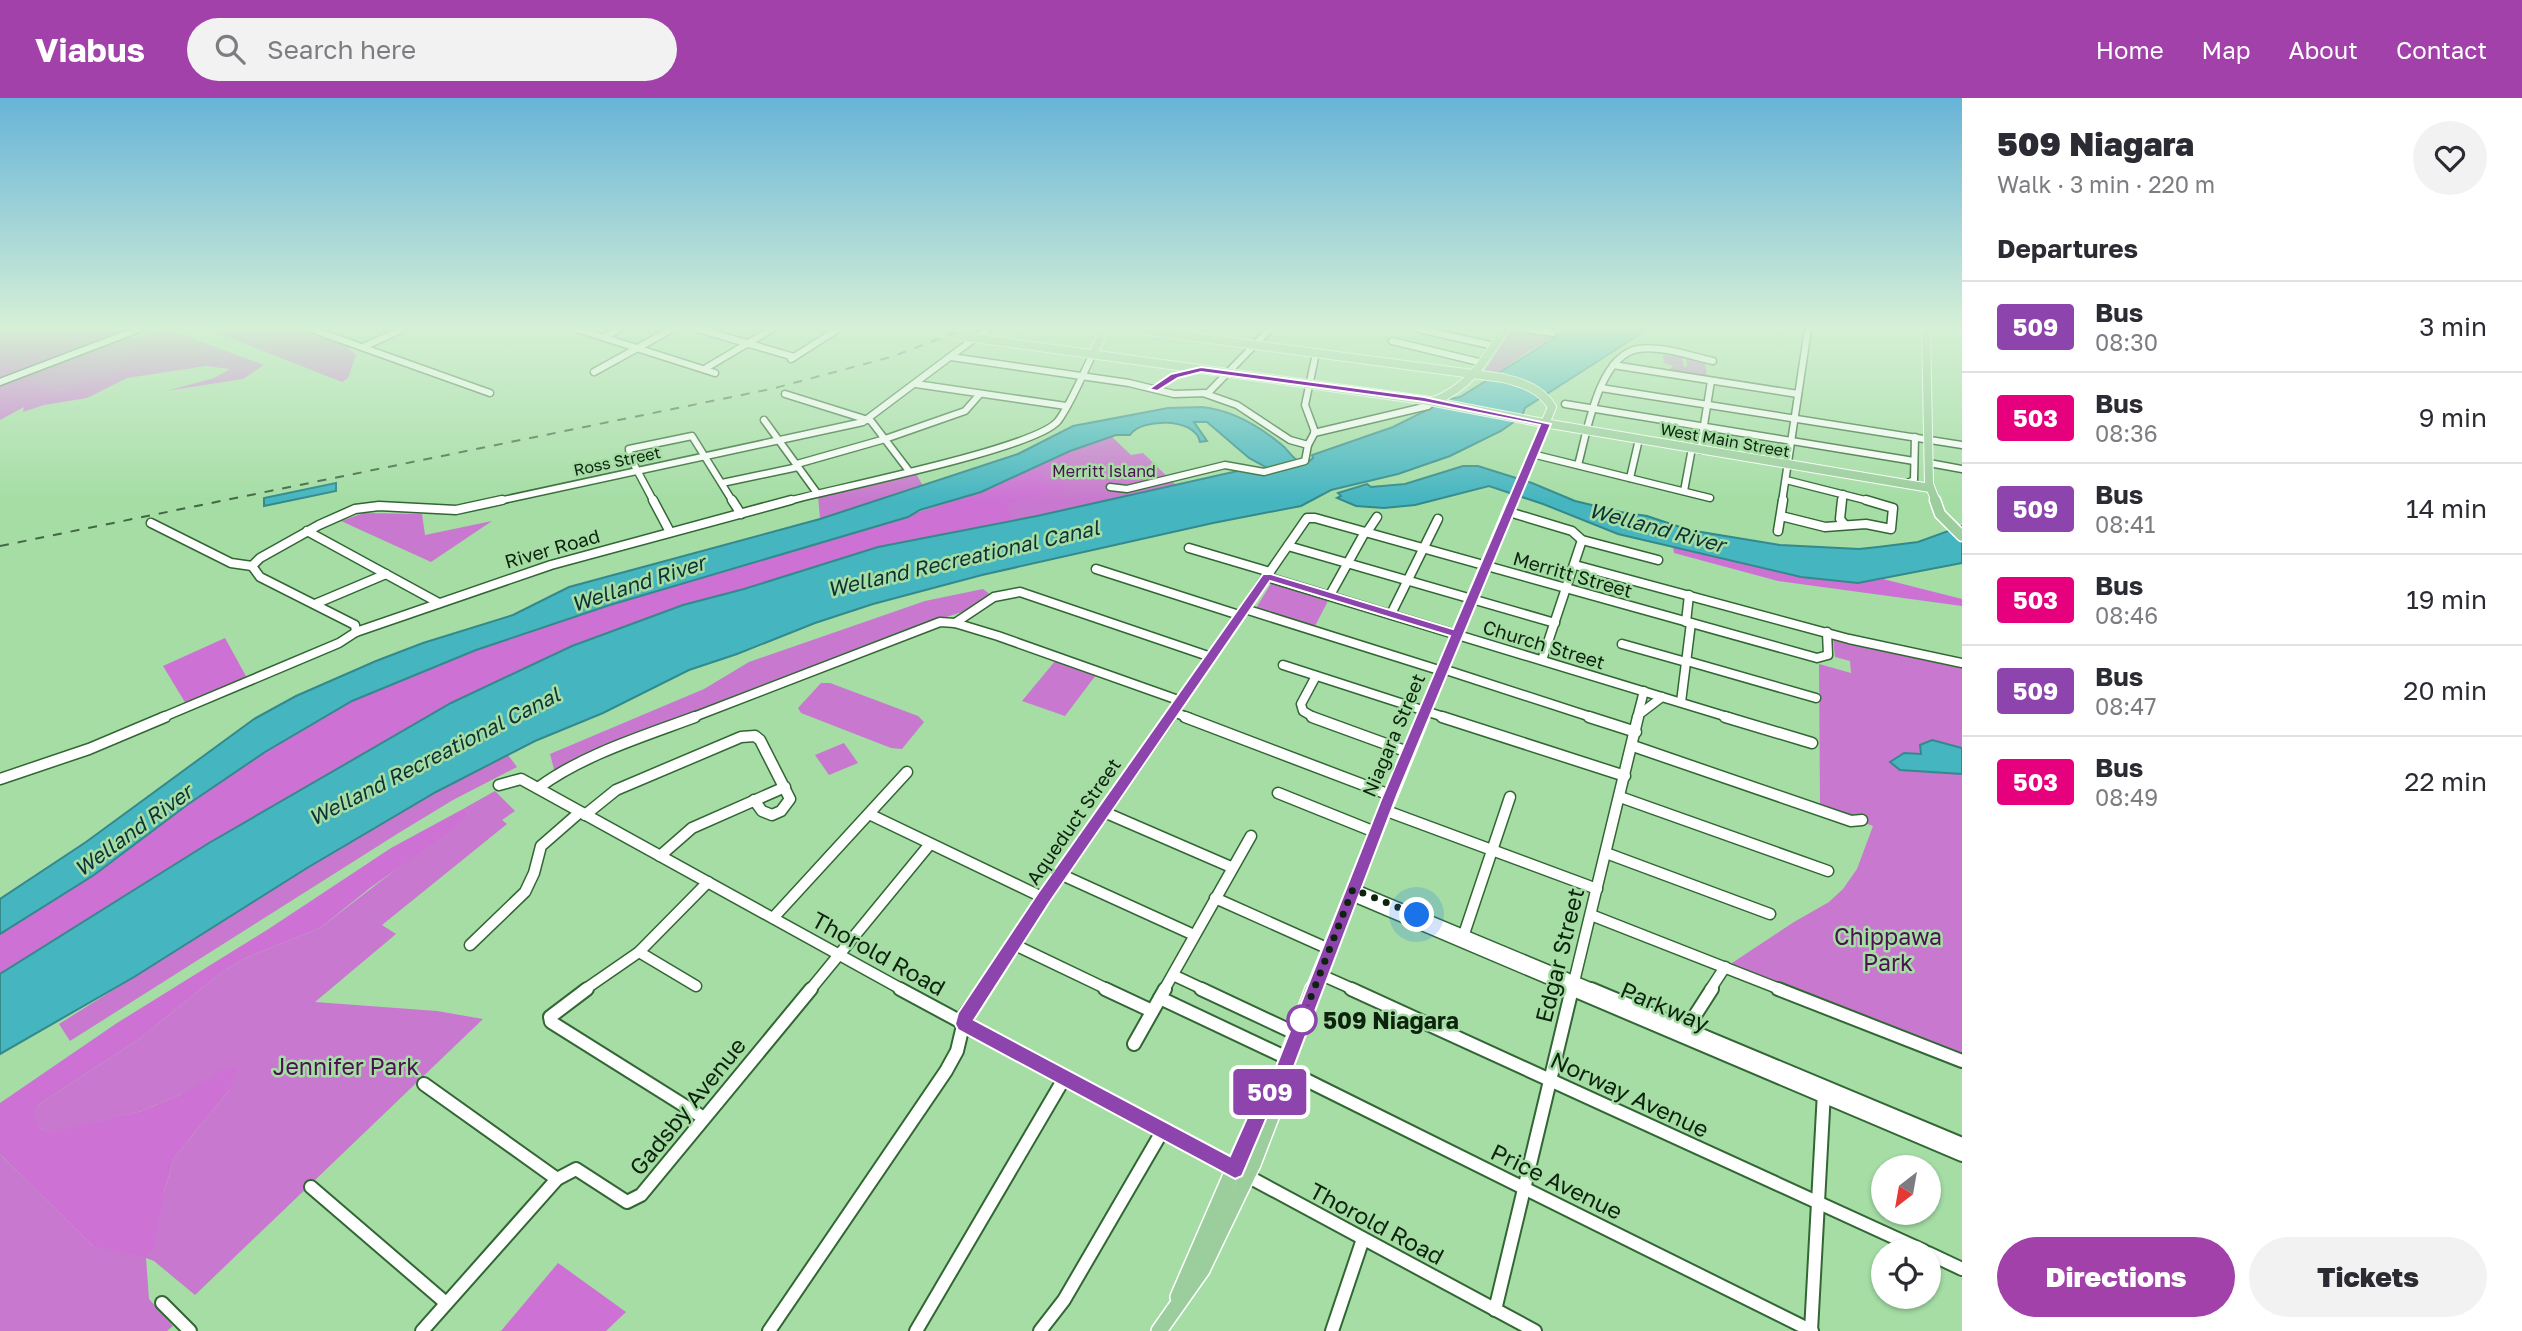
<!DOCTYPE html>
<html lang="en">
<head>
<meta charset="utf-8">
<style>
  body { margin:0; font-family:"Golos Text",sans-serif; background:#f2f2f3; color:#2b2b33; height:100vh; display:flex; flex-direction:column; font-size:26px; white-space:nowrap }
  * { box-sizing:border-box; margin:0 }
  p { font-size:23px; color:#7c7c81 }
  .icon { flex:none; width:38px; height:38px; fill:none; stroke:currentColor; stroke-width:2; stroke-linecap:round; stroke-linejoin:round }
  .map { position:relative; flex:1; overflow:hidden }
  .drawer { display:flex; flex-direction:column; background:#fff; width:560px }
  .drawer>* { flex:none }
  .badge { padding:0 14px; border-radius:5px; font-size:24px; line-height:46px }
  .needle { width:46px; rotate:211deg }
  .fabs { position:absolute; left:1871px; top:1057px; display:grid; gap:14px }
  .fabs a { display:grid; place-items:center; width:70px; height:70px; border-radius:50%; background:#fff; box-shadow:0 2px 5px #0004; font-size:35px }
  .you { position:absolute; width:35px; height:35px; margin:-18px; border:5px solid #fff; border-radius:50%; background:#1a73e8; box-shadow:0 0 0 10px #1a73e833 }
  .map>.badge { position:absolute; translate:-50% -50%; box-shadow:0 0 0 4px #fff }
  h2 { padding:0 35px; font-size:26px; line-height:63px }
  .round { display:grid; place-items:center; flex:none; width:74px; height:74px; border-radius:37px; background:#f2f2f3 }
  .headline { display:flex; align-items:center; justify-content:space-between; height:119px; padding:0 35px }
  h1 { font-size:33px; font-weight:800; line-height:52px }
  .action { display:flex; gap:14px; margin-top:auto; padding:14px 35px }
  .action a { flex:1; height:80px; border-radius:42px; background:#a141a9; color:#fff; font-size:28px; font-weight:800; line-height:80px; text-align:center }
  .action a+a { background:#f2f2f3; color:#2b2b33 }
  ul { padding:0; list-style:none }
  li { display:flex; align-items:center; gap:21px; height:91px; padding:0 35px; border-top:2px solid #e1e1e2 }
  li div { flex:1 }
  li b { display:block; font-size:26px }
  li em { font-style:normal }
  li .badge { min-width:77px; font-weight:700; text-align:center }
  header { display:flex; align-items:center; gap:42px; box-sizing:border-box; height:98px; padding:0 35px; background:#a141a9; color:#fff }
  header strong { font-size:33px }
  nav { display:flex; gap:38px; margin-inline-start:auto; font-size:24px }
  .search { width:490px; height:63px; background:#f2f2f3; display:flex; align-items:center; gap:18px; box-sizing:border-box; padding:0 24px; border-radius:38px; color:#7c7c81; font-size:26px }
  main { display:flex; flex:1; min-height:0 }
  .map>svg:first-child { display:block }
  .green { fill:#c878ce }
  .forest { fill:#cd72d4 }
  .water { fill:#45b5c0; stroke:#34898b; stroke-width:2 }
  .lines { fill:none; stroke-linecap:round; stroke-linejoin:round }
  .minor-far3-casing { stroke:#326634; stroke-width:9 }
  .minor-far2-casing { stroke:#326634; stroke-width:11 }
  .minor-far1-casing { stroke:#326634; stroke-width:13 }
  .minor-casing { stroke:#326634; stroke-width:16 }
  .major-far3-casing { stroke:#fff; stroke-width:10 }
  .major-far2-casing { stroke:#fff; stroke-width:13 }
  .major-far1-casing { stroke:#fff; stroke-width:15 }
  .major-casing { stroke:#fff; stroke-width:18 }
  .minor-far3 { stroke:#fff; stroke-width:6 }
  .minor-far2 { stroke:#fff; stroke-width:8 }
  .minor-far1 { stroke:#fff; stroke-width:10 }
  .minor { stroke:#fff; stroke-width:12 }
  .major-far3 { stroke:#9bcd9d; stroke-width:8 }
  .major-far2 { stroke:#9bcd9d; stroke-width:10 }
  .major-far1 { stroke:#9bcd9d; stroke-width:11 }
  .major { stroke:#9bcd9d; stroke-width:15 }
  .rail { stroke:#446645; stroke-width:2; stroke-dasharray:9 9; stroke-linecap:butt }
  .line { fill:#8e44ad; stroke:#fff; stroke-width:2; fill-rule:evenodd }
  .walk { stroke:#0d230e; stroke-width:7; stroke-dasharray:0 12.6 }
  .stop-dot { fill:#fff; stroke:#8e44ad; stroke-width:3.5 }
  .labels { text-anchor:middle; dominant-baseline:central; stroke-width:5; stroke-linejoin:round; paint-order:stroke }
  .far-street-label { font-size:16px; fill:#0d230e; stroke:#a5dda5 }
  .far-park-label { font-size:16px; fill:#4b1150; stroke:#a5dda5 }
  .street-label { font-size:19px; fill:#0d230e; stroke:#a5dda5 }
  .water-label { font-size:21px; font-style:italic; fill:#0f3135; stroke:#a5dda5 }
  .near-park-label { font-size:23px; fill:#4b1150; stroke:#a5dda5 }
  .near-street-label { font-size:23px; fill:#0d230e; stroke:#a5dda5 }
  .near-stop-label { font-size:23px; font-weight:bold; fill:#0d230e; stroke:#a5dda5; text-anchor:start }
</style>
</head>
<body>
<header>
<strong>Viabus</strong>
<div class="search"><svg class="icon" aria-label="search" viewBox="0 0 24 24"><circle cx="10" cy="10" r="6"/><path d="M15 15l6 6"/></svg>Search here</div>
<nav><a>Home</a><a>Map</a><a>About</a><a>Contact</a></nav>
</header>
<main>
<div class="map">
<svg width="1962" height="1233" viewBox="0 0 1962 1233">
  <rect width="100%" height="100%" fill="#a5dda5"/>
  <g class="green">
    <polygon points="1511,231 1559,239 1529,253 1496,276 1484,274"/>
    <polygon points="117,242 133,248 119,268 57,293 23,278"/>
    <polygon points="1663,257 1682,259 1684,269 1687,269 1686,260 1705,263 1707,279 1668,273 1673,268 1664,265"/>
    <polygon points="1111,338 1131,357 1143,355 1176,387 839,462 744,491 780,458 981,394 1070,353"/>
    <polygon points="915,374 923,388 820,421 818,397"/>
    <polygon points="364,415 422,416 425,437 492,423 431,464 341,423"/>
    <polygon points="1272,484 1329,501 1315,528 1256,510"/>
    <polygon points="983,491 991,497 962,514 909,531 555,675 550,656 704,591 749,564 925,503"/>
    <polygon points="1833,540 1962,566 1962,959 1729,867 1794,824 1829,804 1843,791 1857,771 1873,728 1820,708 1819,566 1851,575 1850,563 1835,559"/>
    <polygon points="1056,562 1096,577 1065,618 1022,603"/>
    <polygon points="821,585 830,585 918,618 924,624 902,651 891,650 801,615 798,610"/>
    <polygon points="844,645 858,665 829,677 815,657"/>
    <polygon points="508,657 517,669 453,702 397,736 70,943 59,926 307,770 436,694"/>
    <polygon points="495,693 515,713 502,722 507,726 382,827 396,836 315,904 437,913 483,921 195,1197 154,1163 146,1160 149,1201 173,1228 167,1233 0,1233 0,1056 93,1148 164,1094 174,1060 230,991 182,996 142,1013 51,1036 41,1031 32,1019 38,1007 139,941 221,875 243,861 320,830 469,715 463,711"/>
  </g>
  <g class="forest">
    <polygon points="0,231 129,231 0,280"/>
    <polygon points="154,231 166,231 264,267 243,281 166,293 214,280 230,271 206,268 127,280 87,300 44,307 23,314 24,309 0,322 0,287 23,278 57,293 119,268 132,249 117,242 149,237"/>
    <polygon points="207,231 294,231 346,248 356,257 348,280 342,284"/>
    <polygon points="1070,353 1070,362 1041,375 1047,381 1046,388 1061,387 1068,391 1007,405 1012,423 878,449 744,491 683,507 572,548 451,605 209,745 0,876 0,836 94,777 187,707 265,654 352,603 476,552 610,507 951,405 981,394"/>
    <polygon points="1673,449 1801,479 1858,485 1883,481 1962,501 1962,508 1778,483 1674,455"/>
    <polygon points="225,540 247,580 186,606 163,568"/>
    <polygon points="463,711 469,715 450,733 370,790 320,830 243,861 221,875 139,941 38,1007 33,1019 41,1031 51,1035 142,1013 182,996 226,970 238,970 230,991 174,1060 164,1094 154,1149 146,1159 93,1148 0,1056 0,1005 117,925 267,832 391,750"/>
    <polygon points="558,1165 626,1214 606,1233 501,1233"/>
  </g>
  <g class="water">
    <path d="M 1569,231 L 1648,231 L 1525,310 L 1522,318 L 1501,333 L 1450,358 L 1398,376 L 1331,392 L 1301,408 L 1213,425 L 982,477 L 873,506 L 815,525 L 737,556 L 689,572 L 603,615 L 535,643 L 436,694 L 307,770 L 134,879 L 0,956 L 0,876 L 209,745 L 451,605 L 572,548 L 683,507 L 744,491 L 878,449 L 1037,418 L 1242,372 C 1258,376 1301,373 1313,360 L 1312,357 L 1393,329 L 1449,301 L 1460,299 Z"/>
    <path d="M 1202,309 C 1232,312 1259,328 1282,347 C 1288,352 1291,358 1298,363 L 1269,371 L 1249,360 L 1207,324 L 1194,324 L 1207,343 L 1200,344 C 1195,319 1141,320 1130,337 L 1116,337 L 1070,353 L 981,394 L 920,412 L 908,419 L 610,507 L 476,552 L 352,603 L 265,654 L 187,707 L 94,777 L 0,836 L 0,801 L 86,744 L 254,621 L 296,598 L 376,563 L 423,545 L 513,517 L 569,489 L 820,421 L 1018,356 L 1073,328 L 1168,310 Z"/>
    <polygon points="1463,368 1478,368 1532,385 1575,403 1621,414 1647,418 1689,432 1780,447 1859,451 1878,449 1918,444 1962,428 1962,465 1858,485 1801,479 1618,436 1543,406 1489,388 1415,407 1384,410 1356,408 1337,400 1341,398 1338,395 1367,386 1371,389 1405,386"/>
    <polygon points="336,385 336,393 264,408 264,400"/>
    <polygon points="1932,642 1962,650 1962,676 1900,672 1890,664 1904,655 1921,656 1920,647"/>
  </g>
  <g class="lines">
    <g class="minor-far3-casing">
      <g id="minor-far3">
        <polyline points="311,231 490,295"/>
        <polyline points="577,231 715,275"/>
        <polyline points="698,231 794,259"/>
        <polyline points="1419,231 1494,248"/>
        <polyline points="1527,231 1553,235"/>
        <polyline points="604,239 619,231"/>
        <polyline points="1392,243 1483,265"/>
        <polyline points="363,249 403,231"/>
        <polyline points="951,259 1129,285 1174,296 1208,295 1270,231"/>
        <polyline points="791,261 838,231"/>
        <polyline points="1613,267 1798,296"/>
        <polyline points="706,270 772,231"/>
        <polyline points="594,274 672,231"/>
        <polyline points="0,284 139,231"/>
        <polyline points="916,286 1066,308"/>
        <polyline points="1601,290 1962,347"/>
        <polyline points="1203,295 1237,307 1290,342 1308,347"/>
        <polyline points="785,296 871,323 909,373"/>
        <polyline points="1565,306 1914,363"/>
        <polyline points="764,322 817,395"/>
        <polyline points="1314,335 1428,308 1434,303"/>
        <polyline points="1700,352 1711,283"/>
        <polyline points="1532,356 1710,400"/>
        <polyline points="1929,365 1962,371"/>
        <polyline points="797,366 885,341 965,313 980,296"/>
        <path d="M 1578,367 C 1587,335 1598,258 1638,251 C 1661,247 1690,258 1713,263"/>
        <polyline points="1630,380 1639,341"/>
        <polyline points="1786,382 1873,404"/>
        <polyline points="722,385 798,369"/>
        <polyline points="1905,386 1914,382 1915,339"/>
        <polyline points="1110,389 1127,391 1225,367 1264,374 1305,363 1308,347 1315,334 1305,307 1316,255"/>
        <polyline points="1684,393 1692,350"/>
        <polyline points="494,404 863,324 987,231"/>
        <polyline points="654,404 630,359 629,351 692,338 733,404"/>
        <path d="M 784,404 C 831,391 1035,351 1058,323 C 1072,304 1082,277 1093,256"/>
        <polyline points="1782,404 1808,231"/>
        <polyline points="1842,404 1843,396"/>
      </g>
    </g>
    <g class="minor-far2-casing">
      <g id="minor-far2">
        <polyline points="653,402 670,434"/>
        <polyline points="732,402 741,416"/>
        <polyline points="1842,402 1840,421 1845,427"/>
        <polyline points="1509,414 1572,433 1582,442 1658,462"/>
        <polyline points="1781,418 1825,429 1866,426 1891,431 1893,410 1866,402"/>
        <polyline points="151,425 231,465 252,468"/>
        <polyline points="307,433 439,505"/>
        <polyline points="1778,433 1783,402"/>
        <polyline points="1367,434 1377,419"/>
        <polyline points="1288,448 1555,525"/>
        <polyline points="1189,450 1270,474"/>
        <polyline points="1575,467 1849,541 1962,565"/>
        <polyline points="252,468 260,460 319,427 355,411 379,408 456,412 502,402"/>
        <polyline points="252,468 260,479 355,527 356,534"/>
        <polyline points="1096,471 1239,517"/>
        <polyline points="1267,479 1731,620"/>
        <polyline points="1330,497 1365,434"/>
        <polyline points="315,506 386,476"/>
        <polyline points="1245,511 1442,573"/>
        <polyline points="1391,516 1438,421"/>
        <polyline points="1686,524 1689,497"/>
        <polyline points="955,525 994,499 1020,494 1211,559"/>
        <polyline points="1622,546 1686,564"/>
        <polyline points="1542,562 1582,442"/>
        <polyline points="1687,563 1816,600"/>
        <polyline points="1283,567 1447,620"/>
        <polyline points="1443,571 1594,620"/>
        <polyline points="1681,604 1691,525"/>
        <polyline points="1173,614 1190,620"/>
        <polyline points="1641,615 1662,599"/>
        <polyline points="161,620 339,545 356,534 551,467 791,402"/>
        <polyline points="691,620 940,524 955,525 998,538 1181,603"/>
        <polyline points="1169,620 1307,420 1315,420 1817,560 1828,557 1827,534"/>
        <polyline points="1315,620 1303,613 1301,606 1316,578"/>
        <polyline points="1637,620 1644,593"/>
      </g>
    </g>
    <g class="minor-far1-casing">
      <g id="minor-far1">
        <polyline points="1185,619 1390,697"/>
        <polyline points="1312,619 1408,654"/>
        <polyline points="1442,619 1625,678"/>
        <polyline points="1589,619 1636,634"/>
        <polyline points="1725,619 1812,645"/>
        <polyline points="1633,648 1851,723 1862,722"/>
        <polyline points="0,681 89,651 165,619"/>
        <polyline points="499,687 521,681 903,892"/>
        <path d="M 538,690 C 582,657 644,638 695,619"/>
        <polyline points="1278,695 1375,734"/>
        <polyline points="1620,699 1828,773"/>
        <polyline points="1384,712 1597,791"/>
        <polyline points="1104,714 1231,769"/>
        <polyline points="869,716 1044,800"/>
        <polyline points="585,717 616,692 741,639 755,638 760,642 790,701 781,713 772,717 762,713 754,702"/>
        <polyline points="1606,755 1770,816"/>
        <polyline points="660,758 692,730 785,689"/>
        <polyline points="1060,776 1194,837"/>
        <polyline points="1353,791 1595,892"/>
        <polyline points="1351,797 1575,892"/>
        <polyline points="1215,800 1329,851"/>
        <polyline points="1591,817 1782,892"/>
        <polyline points="773,820 907,674"/>
        <polyline points="1463,839 1510,699"/>
        <polyline points="1013,846 1109,892"/>
        <polyline points="470,847 525,794 534,775 541,748 580,714"/>
        <polyline points="639,854 696,888"/>
        <polyline points="1319,876 1355,892"/>
        <polyline points="1173,877 1205,892"/>
        <polyline points="584,892 639,854 708,784"/>
        <polyline points="810,892 930,746"/>
        <polyline points="982,892 1170,619"/>
        <polyline points="1164,892 1251,738"/>
        <polyline points="1572,892 1638,619"/>
        <polyline points="1710,892 1725,869"/>
      </g>
    </g>
    <g class="minor-casing">
      <g id="minor">
        <polyline points="587,891 550,919 551,924 704,1020"/>
        <polyline points="900,891 1535,1233"/>
        <polyline points="1105,891 1152,913"/>
        <polyline points="1201,891 1297,936"/>
        <polyline points="1351,891 1924,1153"/>
        <polyline points="1571,891 1962,1057"/>
        <polyline points="1591,891 1962,1046"/>
        <polyline points="1778,891 1962,963"/>
        <polyline points="1160,900 1287,960"/>
        <polyline points="1685,933 1712,891"/>
        <polyline points="1134,946 1165,891"/>
        <polyline points="1284,971 1812,1233"/>
        <polyline points="424,986 557,1081"/>
        <polyline points="311,1089 446,1205"/>
        <polyline points="1928,1155 1962,1171"/>
        <polyline points="162,1205 190,1233"/>
        <polyline points="1495,1212 1572,891"/>
        <polyline points="422,1233 557,1081 576,1071 627,1104 641,1097 811,891"/>
        <polyline points="769,1233 946,973 957,953 966,915 983,891"/>
        <polyline points="916,1233 1065,979"/>
        <polyline points="1040,1233 1064,1202 1163,1032"/>
        <polyline points="1332,1233 1363,1141"/>
        <polyline points="1811,1233 1824,994"/>
      </g>
    </g>
    <g class="major-far3-casing">
      <g id="major-far3">
        <polyline points="928,231 967,239 1424,302 1538,324 1930,390"/>
        <path d="M 1134,231 L 1503,280 C 1523,285 1541,291 1552,309 L 1512,404"/>
        <polyline points="1926,231 1929,386 1936,404"/>
        <polyline points="1093,256 1105,231"/>
        <path d="M 1434,303 C 1469,290 1486,261 1505,231"/>
      </g>
    </g>
    <g class="major-far2-casing">
      <g id="major-far2">
        <polyline points="1935,402 1940,416 1962,438"/>
        <polyline points="1422,620 1513,402"/>
      </g>
    </g>
    <g class="major-far1-casing">
      <polyline id="major-far1" points="1312,892 1423,619"/>
    </g>
    <g class="major-casing">
      <g id="major">
        <polyline points="1178,1199 1247,1040 1277,982"/>
        <polyline points="1159,1233 1202,1172 1253,1066 1273,1014 1287,960 1313,891"/>
      </g>
    </g>
    <use href="#minor-far3" class="minor-far3"/>
    <use href="#minor-far2" class="minor-far2"/>
    <use href="#minor-far1" class="minor-far1"/>
    <use href="#minor" class="minor"/>
    <use href="#major-far3" class="major-far3"/>
    <use href="#major-far2" class="major-far2"/>
    <use href="#major-far1" class="major-far1"/>
    <use href="#major" class="major"/>
    <polyline class="rail" points="0,448 771,291 891,259 965,231"/>
  </g>
  <linearGradient id="sky" x2="0" y2="1"><stop stop-color="#67b4d8"/><stop offset="0.57" stop-color="#d6f0d6"/><stop offset="1" stop-color="#d6f0d6" stop-opacity="0"/></linearGradient>
  <rect width="1962" height="403" fill="url(#sky)"/>
  <path class="line" d="M 1201,269 L 1424,299 L 1551,326 L 1397,697 L 1293,971 L 1269,1014 L 1242,1078 L 1235,1081 L 958,932 L 955,926 L 958,915 L 1038,795 L 1263,476 L 1271,476 L 1453,531 L 1540,327 L 1424,304 L 1201,274 L 1178,280 L 1157,293 L 1149,291 L 1171,276 ZM 1270,483 L 1450,538 L 1383,697 L 1277,966 L 1255,1002 L 1230,1058 L 974,922 L 1049,805 Z"/>
  <g class="lines">
    <polyline class="walk" points="1302,922 1353,791 1417,817"/>
  </g>
  <circle class="stop-dot" cx="1302" cy="922" r="14"/>
  <g class="labels">
    <g class="far-street-label">
      <text transform="translate(1725 342) rotate(10)">West Main Street</text>
      <text transform="translate(617 363) rotate(-12)">Ross Street</text>
    </g>
    <g class="far-park-label">
      <text x="1104" y="373">Merritt Island</text>
    </g>
    <g class="street-label">
      <text transform="translate(552 450) rotate(-16)">River Road</text>
      <text transform="translate(1573 476) rotate(16)">Merritt Street</text>
      <text transform="translate(1544 546) rotate(17)">Church Street</text>
      <text transform="translate(1393 637) rotate(-67)">Niagara Street</text>
      <text transform="translate(1073 723) rotate(-55)">Aqueduct Street</text>
    </g>
    <g class="water-label">
      <text transform="translate(1657 429) rotate(15)">Welland River</text>
      <text transform="translate(963 460) rotate(-13)">Welland Recreational Canal</text>
      <text transform="translate(638 485) rotate(-18)">Welland River</text>
      <text transform="translate(434 658) rotate(-27)">Welland Recreational Canal</text>
      <text transform="translate(133 732) rotate(-36)">Welland River</text>
    </g>
    <g class="near-park-label">
      <text x="1888" y="838">Chippawa<tspan x="1888" dy="26">Park</tspan></text>
      <text x="346" y="968">Jennifer Park</text>
    </g>
    <g class="near-street-label">
      <text transform="translate(879 855) rotate(29)">Thorold Road</text>
      <text transform="translate(1559 857) rotate(-76)">Edgar Street</text>
      <text transform="translate(1665 908) rotate(23)">Parkway</text>
      <text transform="translate(1630 996) rotate(25)">Norway Avenue</text>
      <text transform="translate(687 1008) rotate(-51)">Gadsby Avenue</text>
      <text transform="translate(1557 1083) rotate(26)">Price Avenue</text>
      <text transform="translate(1377 1125) rotate(28)">Thorold Road</text>
    </g>
    <g class="near-stop-label">
      <text x="1323" y="922">509 Niagara</text>
    </g>
  </g>
</svg>
<div class="fabs">
<a><svg class="needle" viewBox="-14 -14 28 28"><path d="M0-13l5 13h-10z" fill="#e53935"/><path d="M0 13l5-13h-10z" fill="#7c7c81"/></svg></a>
<a><svg class="icon" aria-label="locate" viewBox="0 0 24 24"><circle cx="12" cy="12" r="6"/><path d="M12 2v4M12 18v4M2 12h4M18 12h4"/></svg></a>
</div>
<div class="you" style="left:1417px;top:817px"></div>
<b class="badge" style="left:1270px;top:994px;background:#8e44ad;color:#fff">509</b>
</div>
<section class="drawer">
<div class="headline"><div><h1>509 Niagara</h1><p>Walk · 3 min · 220 m</p></div><a class="round"><svg class="icon" aria-label="heart" viewBox="0 0 24 24"><path d="M12 20l-8-8c-3-5 5-10 8-4 3-6 11-1 8 4z"/></svg></a></div>
<h2>Departures</h2>
<ul>
<li><span class="badge" style="background:#8e44ad;color:#fff">509</span><div><b>Bus</b><p>08:30</p></div><em>3 min</em></li>
<li><span class="badge" style="background:#e6007e;color:#fff">503</span><div><b>Bus</b><p>08:36</p></div><em>9 min</em></li>
<li><span class="badge" style="background:#8e44ad;color:#fff">509</span><div><b>Bus</b><p>08:41</p></div><em>14 min</em></li>
<li><span class="badge" style="background:#e6007e;color:#fff">503</span><div><b>Bus</b><p>08:46</p></div><em>19 min</em></li>
<li><span class="badge" style="background:#8e44ad;color:#fff">509</span><div><b>Bus</b><p>08:47</p></div><em>20 min</em></li>
<li><span class="badge" style="background:#e6007e;color:#fff">503</span><div><b>Bus</b><p>08:49</p></div><em>22 min</em></li>
</ul>
<div class="action"><a>Directions</a><a>Tickets</a></div>
</section>
</main>
</body>
</html>
